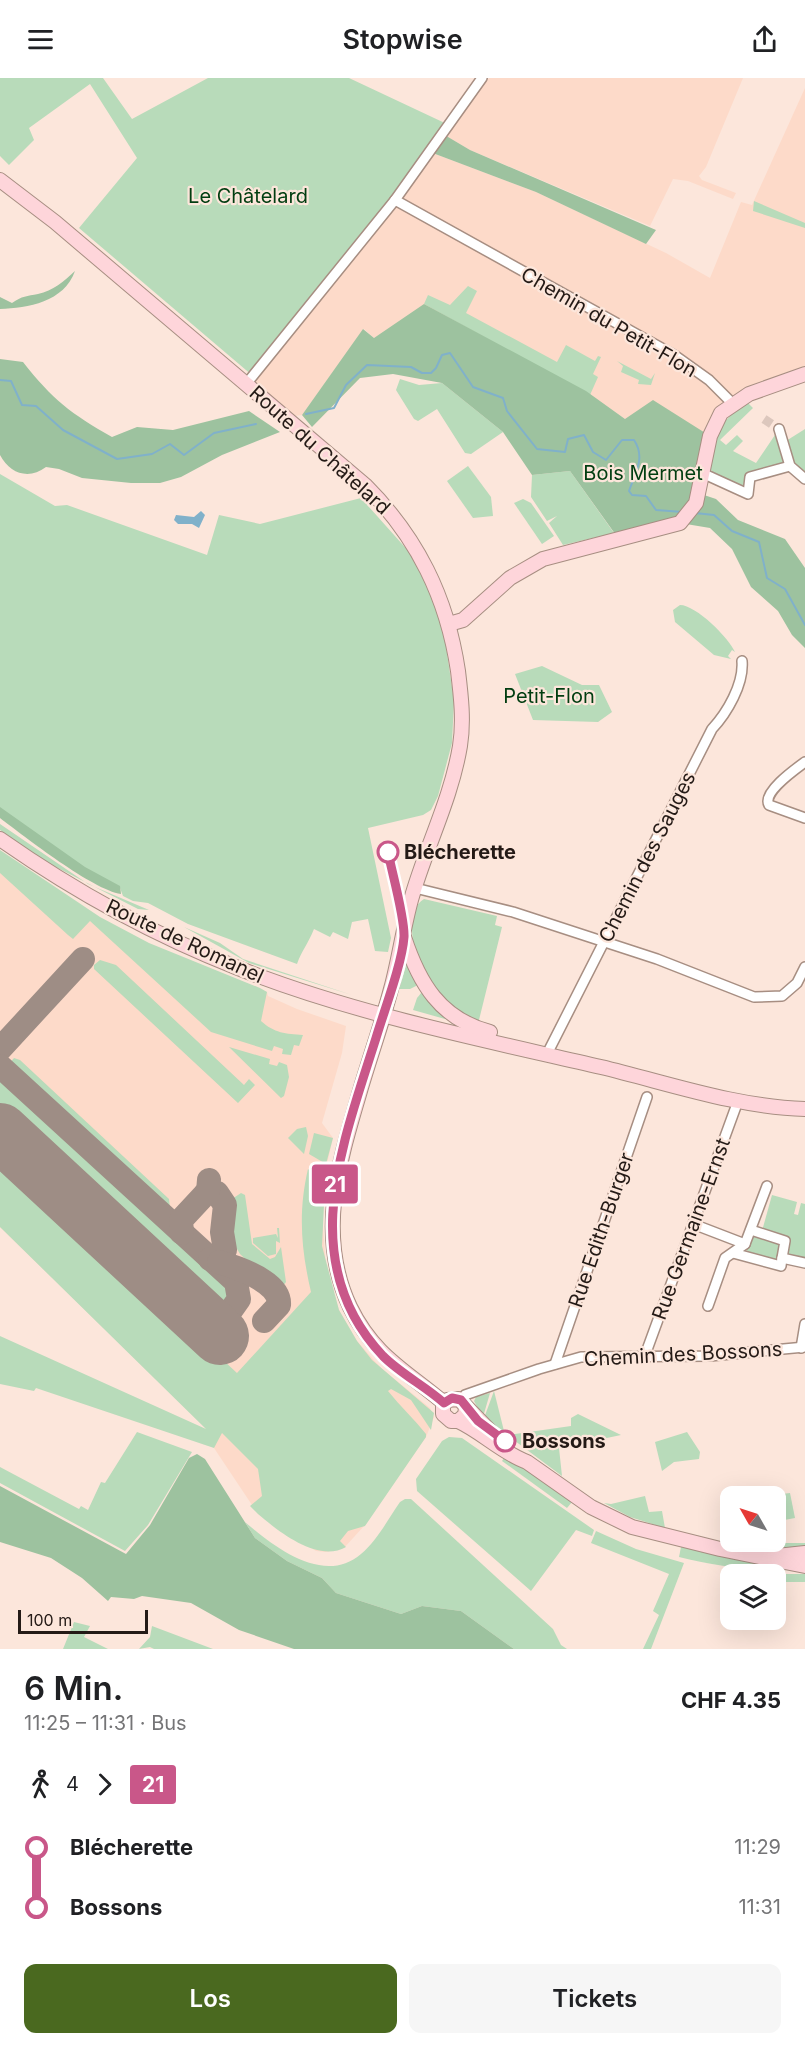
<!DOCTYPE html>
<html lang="de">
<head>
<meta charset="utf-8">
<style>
  body { margin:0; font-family:Inter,sans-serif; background:#f6f6f6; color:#202124; height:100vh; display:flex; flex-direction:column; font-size:22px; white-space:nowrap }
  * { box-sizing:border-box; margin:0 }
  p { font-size:20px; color:#757577 }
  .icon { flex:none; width:33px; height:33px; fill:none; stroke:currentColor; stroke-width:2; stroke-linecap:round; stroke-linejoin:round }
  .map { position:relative; height:1571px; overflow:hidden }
  .drawer { display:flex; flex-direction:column; background:#fff; flex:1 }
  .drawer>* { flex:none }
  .badge { padding:0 12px; border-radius:4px; font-size:21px; line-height:39px }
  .needle { width:39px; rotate:309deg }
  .controls { position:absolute; left:720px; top:1408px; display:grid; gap:12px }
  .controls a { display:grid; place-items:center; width:66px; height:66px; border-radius:12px; background:#fff; box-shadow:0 6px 24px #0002; font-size:30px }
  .scale { position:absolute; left:18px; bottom:15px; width:130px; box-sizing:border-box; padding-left:6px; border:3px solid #241a16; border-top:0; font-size:16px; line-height:21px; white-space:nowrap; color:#241a16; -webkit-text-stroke:4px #fce6db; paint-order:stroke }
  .map>.badge { position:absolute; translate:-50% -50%; box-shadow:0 0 0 3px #fff }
  .legs { display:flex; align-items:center; gap:9px; height:66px; padding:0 24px; font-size:20px }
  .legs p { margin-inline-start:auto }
  .summary { display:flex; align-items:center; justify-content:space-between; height:102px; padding:0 24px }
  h1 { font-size:33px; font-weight:600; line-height:45px }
  .cta { display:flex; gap:12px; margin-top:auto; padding:12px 24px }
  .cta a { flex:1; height:69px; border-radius:12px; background:#4a691f; color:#fff; font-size:24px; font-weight:600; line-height:69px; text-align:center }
  .cta a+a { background:#f6f6f6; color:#202124 }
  ul { padding:0 24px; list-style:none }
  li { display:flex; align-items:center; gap:21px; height:60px; font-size:22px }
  li i { display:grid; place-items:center; width:9px; height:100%; margin:0 8px; background:currentColor }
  li i::after { content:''; width:15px; height:15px; margin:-8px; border:4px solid; border-radius:50%; background:#fff }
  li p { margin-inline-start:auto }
  li:first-child i { background:linear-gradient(#0000 50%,currentColor 0) }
  li:last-child i { background:linear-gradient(currentColor 50%,#0000 0) }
  header { display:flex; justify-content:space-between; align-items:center; height:78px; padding:0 24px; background:#fff; font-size:27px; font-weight:600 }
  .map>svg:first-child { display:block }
  .built { fill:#fddac9 }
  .green { fill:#b8dbba }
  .forest { fill:#9dc29f }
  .water { fill:#80b1ca }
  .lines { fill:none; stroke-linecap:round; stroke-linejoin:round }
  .stream { stroke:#80b1ca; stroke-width:2 }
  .taxiway { stroke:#9e8d85; stroke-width:24 }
  .runway { stroke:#9e8d85; stroke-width:58 }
  .street-tunnel { stroke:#dcc7bd; stroke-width:9; stroke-dasharray:9 4.5; stroke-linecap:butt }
  .street-casing { stroke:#a78e82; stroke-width:12 }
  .secondary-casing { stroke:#a78e82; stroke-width:16 }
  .street { stroke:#fff; stroke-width:9 }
  .secondary { stroke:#fed5da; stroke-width:14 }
  .line-1-casing { stroke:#fff; stroke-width:14 }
  .line-1 { stroke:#c95789; stroke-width:9 }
  .stop-1-dot { fill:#fff; stroke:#c95789; stroke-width:3 }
  .labels { text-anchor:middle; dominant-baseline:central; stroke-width:4.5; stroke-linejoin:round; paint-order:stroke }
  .park-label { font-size:20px; fill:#013d10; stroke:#fce6db }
  .street-label { font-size:20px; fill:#241a16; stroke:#fce6db }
  .stop-label { font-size:20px; font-weight:bold; fill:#241a16; stroke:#fce6db; text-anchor:start }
</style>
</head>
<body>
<header><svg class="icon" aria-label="menu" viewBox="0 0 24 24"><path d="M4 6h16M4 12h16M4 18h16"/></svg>Stopwise<svg class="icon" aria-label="share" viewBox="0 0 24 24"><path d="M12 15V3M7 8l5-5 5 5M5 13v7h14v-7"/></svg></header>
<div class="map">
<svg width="805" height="1571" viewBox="0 0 805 1571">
  <rect width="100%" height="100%" fill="#fce6db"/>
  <g class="built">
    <polygon points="489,0 743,0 706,89 699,98 702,102 736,115 733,121 688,103 673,101 650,148 470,72 443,56"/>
    <polygon points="805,10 805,296 749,316 710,358 625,341 585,313 385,254 374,260 364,251 302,337 287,339 247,305 430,74 536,114 666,175 710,200 741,124 752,127"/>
    <polygon points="0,773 51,814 151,869 267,914 268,918 297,931 346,948 342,975 322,1045 333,1060 326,1090 322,1135 326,1189 339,1232 357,1263 381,1290 430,1330 434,1339 426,1359 364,1448 344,1470 326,1474 316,1473 258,1436 214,1370 208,1352 0,1149"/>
  </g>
  <g class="green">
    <polygon points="0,0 103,0 132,41 208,0 349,0 449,47 253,298 79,150 137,80 90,6 29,50 34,62 9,87 0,78"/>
    <polygon points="754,123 805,145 805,150 753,133"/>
    <polygon points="468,208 477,213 466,235 557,284 566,267 595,283 598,278 601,279 593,296 598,299 590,317 424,226 428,217 450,227"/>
    <polygon points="617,283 651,301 655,295 651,307 638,306 639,302 621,294 623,288"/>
    <polygon points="400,301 419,307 442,305 503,354 471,376 465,375 437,331 418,343 414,341 396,312"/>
    <path d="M 747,324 L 753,330 L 720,362 L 726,367 L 737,357 L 743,363 L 733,373 L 756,385 L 777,354 L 788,385 L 750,396 L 747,413 L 717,398 L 708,389 C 717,354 717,346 747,324 Z"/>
    <polygon points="805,351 805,395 792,384 786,363"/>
    <polygon points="468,388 491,419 493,438 473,440 447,403"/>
    <polygon points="570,393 614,455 563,467 549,445 557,438 547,443 531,419 532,397"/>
    <path d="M 0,396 L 55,428 L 67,427 L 207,477 L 219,437 L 260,446 L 361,420 L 411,476 L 426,502 L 444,554 L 454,623 L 452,665 L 438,718 L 431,732 L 423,737 L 368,750 L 391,860 L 388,874 L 375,873 L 368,841 L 352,844 L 348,861 L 333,854 L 330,859 L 314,851 C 308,866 302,872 297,886 L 188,846 L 148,825 L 133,823 L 123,818 L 120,810 L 76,788 L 0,733 Z"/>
    <polygon points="523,421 531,425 554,458 542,466 514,425"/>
    <path d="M 680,527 C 696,527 729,560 735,574 L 732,572 L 728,578 L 731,581 L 714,577 L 675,544 L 673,532 Z"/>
    <polygon points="542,588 582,607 599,607 612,634 598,644 533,642 515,596"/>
    <polygon points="0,746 88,806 149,832 138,831 44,783 0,752"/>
    <path d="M 0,772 L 100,839 L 149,865 L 260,910 L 267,914 L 261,943 C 274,955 286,956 303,957 L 299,968 L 294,967 L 291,977 L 282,976 L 283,971 L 274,968 L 272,973 L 211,954 L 90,843 L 73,861 L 68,857 L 0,795 Z"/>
    <path d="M 424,821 L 497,838 L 495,847 L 502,849 L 478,946 C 468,940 455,934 446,926 C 438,918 429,905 423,896 C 414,878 403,834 424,821 Z"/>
    <polygon points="184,849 220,865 243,881 352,917 249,885"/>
    <polygon points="100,882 116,887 244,1007 249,1001 255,1007 238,1025 94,891 94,887"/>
    <polygon points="407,884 418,907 410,911 399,911"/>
    <polygon points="422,914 446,939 445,941 413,932 417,920"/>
    <polygon points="229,969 270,981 269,986 277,988 279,984 287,987 289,999 284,1018 281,1020"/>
    <polygon points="14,980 20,982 169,1121 170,1130 161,1130 11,991 9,986"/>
    <polygon points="0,996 229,1207 233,1214 229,1227 222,1231 209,1227 0,1034"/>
    <polygon points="306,1049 308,1058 304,1076 288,1060 297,1051"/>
    <polygon points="314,1055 333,1060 326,1086 309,1076"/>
    <path d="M 0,1075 L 237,1295 L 311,1214 C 301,1171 298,1134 308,1091 L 325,1107 L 322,1168 L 339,1232 L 357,1263 L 372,1282 L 434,1335 L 431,1352 L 411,1322 L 391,1311 L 388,1313 C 400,1328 414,1341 426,1356 L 426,1359 L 365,1448 L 348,1453 L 340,1463 L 346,1469 C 318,1485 279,1454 258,1436 L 250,1428 L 262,1418 L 258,1391 L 222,1355 L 214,1370 L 36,1310 L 34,1313 L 0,1306 L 0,1258 L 206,1351 L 0,1149 Z"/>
    <polygon points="241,1115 245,1117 252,1166 270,1181 275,1179 281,1169 286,1204 279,1213 240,1176 227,1154 232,1121"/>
    <polygon points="772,1117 797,1124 794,1136 798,1137 801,1125 805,1126 805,1182 785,1177 787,1166 762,1153"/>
    <polygon points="277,1150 279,1150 280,1165 276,1163 276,1176 268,1178 253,1165 253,1160 276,1156 278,1160"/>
    <polygon points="752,1156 783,1165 778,1183 747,1173"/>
    <polygon points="494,1313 504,1353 508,1357 571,1348 571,1340 578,1336 621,1357 559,1370 562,1398 484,1340"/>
    <polygon points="490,1315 483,1339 474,1323 476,1319"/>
    <polygon points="137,1354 192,1374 148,1447 125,1473 0,1405 0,1389 79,1431 81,1428 88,1432 101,1404 105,1405"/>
    <polygon points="687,1354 700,1374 699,1381 674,1384 662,1393 655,1364"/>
    <polygon points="449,1359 462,1360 594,1452 592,1458 576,1452 531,1513 417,1413 416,1401 442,1363"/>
    <polygon points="506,1377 572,1424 567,1430 502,1383"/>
    <polygon points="790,1415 795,1440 779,1443 774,1417"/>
    <polygon points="645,1418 649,1434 662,1433 665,1450 630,1439 604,1425 611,1426"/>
    <path d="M 405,1421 L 411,1421 L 553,1551 L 561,1567 L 567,1571 L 514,1571 L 461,1533 L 422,1528 L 401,1536 L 336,1515 L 322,1500 L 287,1483 L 255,1460 L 245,1444 C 274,1469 324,1508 361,1476 C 377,1463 388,1441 400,1424 Z"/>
    <polygon points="596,1453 636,1471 684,1485 651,1571 643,1571 659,1537 653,1533 669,1496 591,1465"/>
    <polygon points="766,1465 805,1465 805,1469 769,1470"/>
    <path d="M 681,1469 L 805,1491 C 762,1495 720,1489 679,1479 Z"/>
    <polygon points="727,1493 757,1496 805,1496 805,1504 776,1504 776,1497 730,1497 730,1507 724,1506"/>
    <polygon points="74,1544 90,1548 84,1559 108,1571 63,1571"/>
    <polygon points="152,1548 213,1571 154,1571 150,1569 139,1571 150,1559"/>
  </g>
  <g class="forest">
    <polygon points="443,56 470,72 656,152 646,166 536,114 430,74"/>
    <path d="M 75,193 C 64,224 28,230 0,231 L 0,219 L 12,225 C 22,218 27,218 38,216 C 53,213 64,203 75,193 Z"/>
    <polygon points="424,226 586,313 625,341 653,322 710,358 698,415 716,421 738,442 785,461 805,490 805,570 792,557 778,533 751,509 732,471 710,450 680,445 618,460 570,393 532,397 503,354 442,305 393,296 360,300 312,349 302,337 363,251 374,260"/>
    <path d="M 0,281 L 23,284 C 52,321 71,336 112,359 L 137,349 L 173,352 L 249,333 L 280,354 L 222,377 L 181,399 L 160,405 L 131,405 L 82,400 L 59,391 L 46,389 C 29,402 10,396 0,377 Z"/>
    <path d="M 0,729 L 85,789 L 120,808 L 121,816 C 93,812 25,759 0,740 Z"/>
    <polygon points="197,1376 205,1381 255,1460 287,1483 322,1500 336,1515 401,1536 422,1528 461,1533 514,1571 294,1571 239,1552 191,1525 142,1518 134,1521 111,1519 108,1523 82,1500 51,1480 0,1464 0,1408 126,1476 150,1447 189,1380"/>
  </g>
  <polygon class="water" points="201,433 205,437 199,450 192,446 178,446 174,442 176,437 194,439"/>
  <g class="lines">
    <g class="stream">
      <polyline points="0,302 11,303 22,327 36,328 63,352 117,381 152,376 170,366 184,377 214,355 256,346"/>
      <path d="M 306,336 L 334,330 L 346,307 L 367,287 L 411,289 L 422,295 L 431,295 L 436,290 L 442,277 L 450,275 L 473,309 L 503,320 L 507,333 L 537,371 L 565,374 L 568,361 L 584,357 L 593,374 L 606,382 L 622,362 L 634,362 C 646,380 635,395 629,413 L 632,417 L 646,418 L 656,432 L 683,434"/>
      <polyline points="695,435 714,437 732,453 759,464 767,500 785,511 805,547"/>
    </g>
    <g class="taxiway">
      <polyline points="0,971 83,881"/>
      <polyline points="0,988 236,1204 239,1221 227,1238 215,1245 199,1239"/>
      <polyline points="206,1115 217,1115 225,1127 222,1154 225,1172 219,1182 210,1181"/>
      <polyline points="182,1155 181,1142 208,1113 209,1102"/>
      <path d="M 219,1184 C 236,1189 281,1204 279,1227 L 264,1243"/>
    </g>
    <polyline class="runway" points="0,1054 220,1258"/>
    <polyline class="street-tunnel" points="764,341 779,351"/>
    <g class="street-casing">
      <g id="street">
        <polyline points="395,122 674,277 709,302 732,325"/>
        <polyline points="247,305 395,122 482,0"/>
        <polyline points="779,351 790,388 805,401"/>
        <polyline points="702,395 748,416 750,399 790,388"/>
        <path d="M 805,684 C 794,692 762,715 769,727 L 805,740"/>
        <polyline points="415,810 513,834 657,881 754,919 782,918 797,905 805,889"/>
        <path d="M 547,976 L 712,651 C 727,635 744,606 742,583"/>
        <polyline points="693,1146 745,1166"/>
        <polyline points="751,1152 785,1163 782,1180 805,1185"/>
        <polyline points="733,1175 781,1188 782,1180"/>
        <polyline points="708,1228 725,1180 745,1166 767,1108"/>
        <polyline points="801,1270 805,1246"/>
        <polyline points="644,1280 738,1023"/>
        <polyline points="555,1286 647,1019"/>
        <polyline points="461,1322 465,1317 539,1291 581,1279 710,1278 805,1269"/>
      </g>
    </g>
    <g class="secondary-casing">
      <g id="secondary">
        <path d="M 0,102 L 55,144 L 365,407 C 417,459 447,519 458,593 C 461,618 464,643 460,668 C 451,722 425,771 411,822 C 403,851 399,882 391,911 C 382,945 370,979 360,1013 C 339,1084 316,1157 350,1229 C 374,1278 405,1292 444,1325"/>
        <polyline points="449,546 463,542 510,500 543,481 680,445 696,425 710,358 721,335 749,316 805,296"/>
        <path d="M 0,761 C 74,813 154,857 238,890 C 354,936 480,961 601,989 C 668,1005 736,1029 805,1031"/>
        <path d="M 404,859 C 419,905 440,941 490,954"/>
        <polyline points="466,1330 465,1337 458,1343 451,1343 443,1336 443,1328 447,1322 459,1321 490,1353"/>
        <path d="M 458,1343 C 482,1354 502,1375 527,1384 L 591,1429 L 632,1449 L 720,1471 L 805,1488"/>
        <polyline points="777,1478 805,1475"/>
      </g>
    </g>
    <use href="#street" class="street"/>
    <use href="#secondary" class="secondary"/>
  </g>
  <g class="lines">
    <g class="line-1-casing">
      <path id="line-1" d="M 388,774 C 392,795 405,840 404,859 C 402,886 384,933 376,960 C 343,1065 294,1184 383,1278 C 401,1296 425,1308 444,1325 L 452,1320 L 461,1322 L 478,1343 L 505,1363"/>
    </g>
    <use href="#line-1" class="line-1"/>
  </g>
  <g class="stop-1-dot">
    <circle cx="388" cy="774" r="10"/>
    <circle cx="505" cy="1363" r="10"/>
  </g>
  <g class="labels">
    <g class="park-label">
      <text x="248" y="118">Le Châtelard</text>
      <text x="643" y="395">Bois Mermet</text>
      <text x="549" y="618">Petit-Flon</text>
    </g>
    <g class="street-label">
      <text transform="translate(609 244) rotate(30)">Chemin du Petit-Flon</text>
      <text transform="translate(320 372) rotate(42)">Route du Châtelard</text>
      <text transform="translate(647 779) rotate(-63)">Chemin des Sauges</text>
      <text transform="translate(185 863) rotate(25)">Route de Romanel</text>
      <text transform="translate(691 1151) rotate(-70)">Rue Germaine-Ernst</text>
      <text transform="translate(601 1152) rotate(-71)">Rue Edith-Burger</text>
      <text transform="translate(683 1276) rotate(-3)">Chemin des Bossons</text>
    </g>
    <g class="stop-label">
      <text x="404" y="774">Blécherette</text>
      <text x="522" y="1363">Bossons</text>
    </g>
  </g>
</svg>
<div class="controls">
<a><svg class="needle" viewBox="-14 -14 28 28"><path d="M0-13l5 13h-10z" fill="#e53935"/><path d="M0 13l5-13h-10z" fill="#757577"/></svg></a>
<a><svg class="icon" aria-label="layers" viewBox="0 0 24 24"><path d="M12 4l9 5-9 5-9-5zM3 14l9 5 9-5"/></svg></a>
</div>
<div class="scale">100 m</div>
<b class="badge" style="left:335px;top:1106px;background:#c95789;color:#fff">21</b>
</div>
<section class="drawer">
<div class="summary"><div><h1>6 Min.</h1><p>11:25 – 11:31 · Bus</p></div><b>CHF 4.35</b></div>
<div class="legs"><svg class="icon" aria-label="walk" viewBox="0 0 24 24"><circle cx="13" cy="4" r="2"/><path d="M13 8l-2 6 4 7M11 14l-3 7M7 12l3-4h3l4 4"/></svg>4<svg class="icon" aria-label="forward" viewBox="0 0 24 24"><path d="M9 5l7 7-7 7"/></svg><b class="badge" style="background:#c95789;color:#fff">21</b></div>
<ul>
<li><i style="color:#c95789"></i><b>Blécherette</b><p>11:29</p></li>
<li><i style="color:#c95789"></i><b>Bossons</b><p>11:31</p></li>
</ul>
<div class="cta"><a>Los</a><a>Tickets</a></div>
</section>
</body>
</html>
